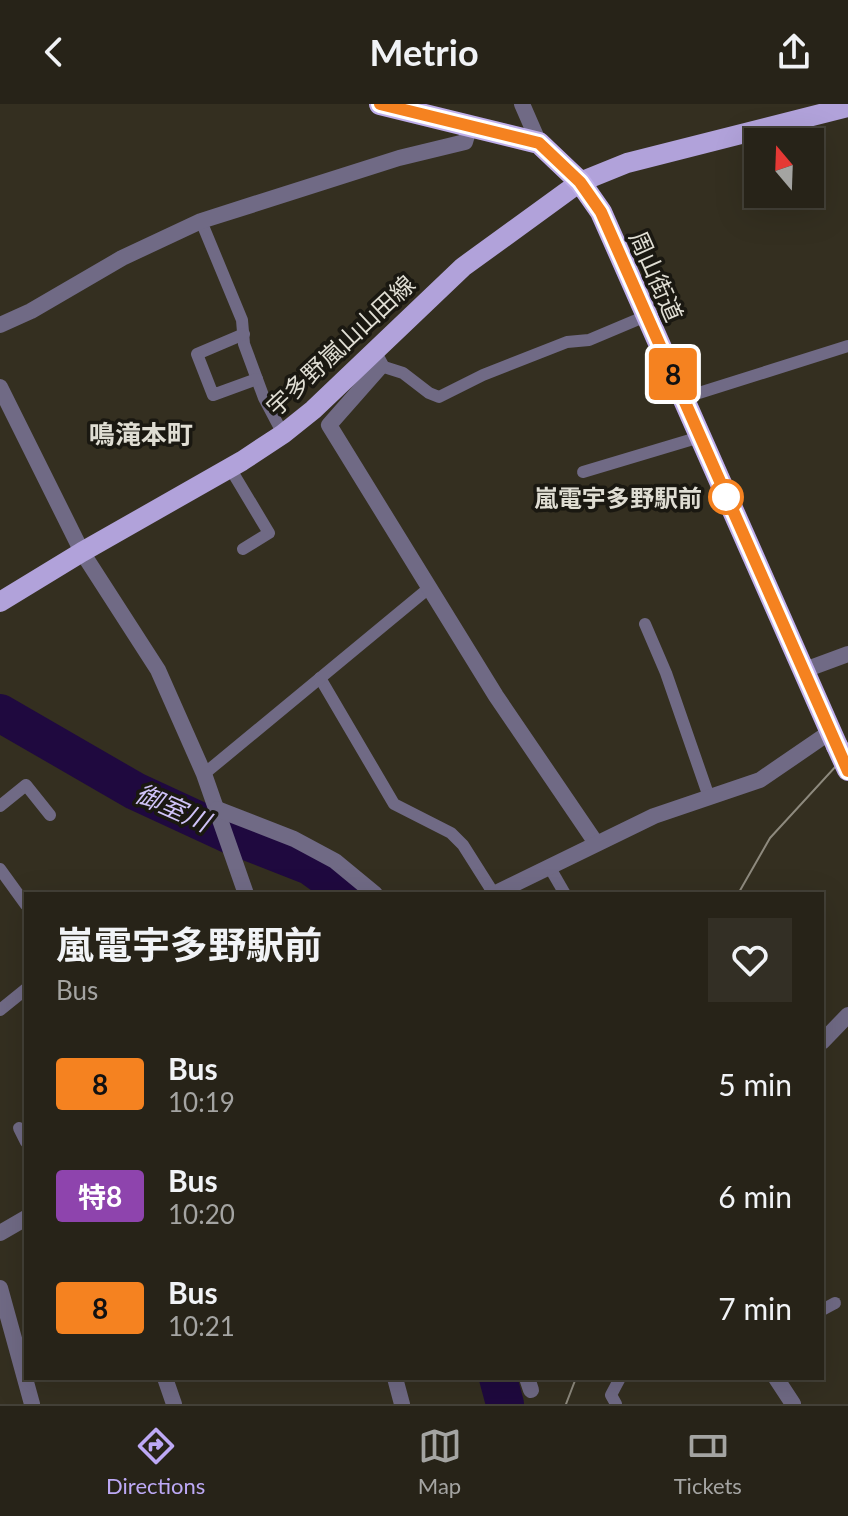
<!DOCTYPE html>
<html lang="en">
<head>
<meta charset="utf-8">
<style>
  body { margin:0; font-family:Lato,"Noto Sans JP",sans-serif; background:#332f25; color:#f1f3f6; height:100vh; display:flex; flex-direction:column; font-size:30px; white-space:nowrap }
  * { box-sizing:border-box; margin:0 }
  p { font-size:26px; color:#a4a4a2 }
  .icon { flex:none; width:44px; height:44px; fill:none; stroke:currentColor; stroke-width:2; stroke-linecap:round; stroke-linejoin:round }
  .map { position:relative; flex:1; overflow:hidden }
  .details { position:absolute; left:24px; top:788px; width:800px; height:488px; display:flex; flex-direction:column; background:#272318; border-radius:0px; box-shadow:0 8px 32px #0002,0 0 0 2px #434037 }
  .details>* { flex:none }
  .badge { padding:0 16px; border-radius:6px; font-size:28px; line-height:52px }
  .needle { width:52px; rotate:341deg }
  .tools { position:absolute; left:744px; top:24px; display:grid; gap:16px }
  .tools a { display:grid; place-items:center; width:80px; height:80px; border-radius:0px; background:#272318; box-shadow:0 8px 32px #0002,0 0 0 2px #434037; font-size:40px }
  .map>.badge { position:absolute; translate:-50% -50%; box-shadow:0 0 0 4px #fff }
  .round { display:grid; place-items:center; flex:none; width:84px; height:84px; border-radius:0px; background:#332f25 }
  .headline { display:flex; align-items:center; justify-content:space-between; height:136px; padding:0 32px }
  h1 { font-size:38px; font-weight:700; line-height:60px }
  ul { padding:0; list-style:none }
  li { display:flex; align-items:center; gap:24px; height:112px; padding:0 32px }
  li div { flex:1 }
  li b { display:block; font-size:30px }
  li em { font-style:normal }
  li .badge { min-width:88px; font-weight:700; text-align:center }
  header { display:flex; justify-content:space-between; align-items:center; height:104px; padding:0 32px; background:#272318; font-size:36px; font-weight:700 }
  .tab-bar { display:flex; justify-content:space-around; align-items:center; height:112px; border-top:2px solid #434037; background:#272318; font-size:22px; color:#a4a4a2 }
  .tab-bar a { display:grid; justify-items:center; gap:4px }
  .tab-bar .active { color:#bda9f5 }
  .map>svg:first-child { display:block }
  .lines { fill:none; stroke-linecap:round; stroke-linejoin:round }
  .river { stroke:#1f093f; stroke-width:38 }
  .service { stroke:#706a85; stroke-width:12 }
  .minor { stroke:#706a85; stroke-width:16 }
  .primary { stroke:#b1a2da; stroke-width:20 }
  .trunk { stroke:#beaeeb; stroke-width:22 }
  .tram { stroke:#8e8a7e; stroke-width:2 }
  .trunk-bridge { stroke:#beaeeb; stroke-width:22 }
  .line-casing { stroke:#fff; stroke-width:18 }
  .line { stroke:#f58220; stroke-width:12 }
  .stop-dot { fill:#fff; stroke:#f58220; stroke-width:4 }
  .labels { text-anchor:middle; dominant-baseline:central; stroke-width:7; stroke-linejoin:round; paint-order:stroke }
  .street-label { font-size:24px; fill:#dfddd3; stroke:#1a1811 }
  .stop-label { font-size:24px; font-weight:bold; fill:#dfddd3; stroke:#1a1811; text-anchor:end }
  .neighbourhood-label { font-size:26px; font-weight:bold; fill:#dfddd3; stroke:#1a1811 }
  .water-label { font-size:26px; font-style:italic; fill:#cfc2f7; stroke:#1a1811 }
</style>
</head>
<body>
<header><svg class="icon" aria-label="back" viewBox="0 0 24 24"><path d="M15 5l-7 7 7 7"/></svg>Metrio<svg class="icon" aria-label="share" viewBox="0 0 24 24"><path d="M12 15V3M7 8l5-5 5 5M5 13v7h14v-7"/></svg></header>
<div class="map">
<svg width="848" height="1300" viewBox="0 0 848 1300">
  <rect width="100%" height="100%" fill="#342f20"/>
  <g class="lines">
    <g class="river">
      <polyline points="0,609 135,687 228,730 310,762 349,790"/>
      <polyline points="498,1274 505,1300"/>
    </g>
    <g class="service">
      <polyline points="201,117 242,216 244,240 264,294 283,330"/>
      <polyline points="244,230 197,250 213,291 257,275"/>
      <polyline points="381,262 403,269 429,289 439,293 483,271 567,238 589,236 646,212"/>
      <polyline points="683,294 848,242"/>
      <polyline points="230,364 269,429 243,445"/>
      <polyline points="583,368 700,333"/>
      <polyline points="645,520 666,569 709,693"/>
      <polyline points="320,574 394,700 451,729 463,741 494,790"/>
      <polyline points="204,670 429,484"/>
      <polyline points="0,702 26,681 50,711"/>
      <polyline points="550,764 565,790"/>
      <polyline points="0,765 26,801"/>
      <polyline points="0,906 26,885"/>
      <polyline points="19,1024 26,1038"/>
      <polyline points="822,1206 835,1199"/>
      <polyline points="616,1300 611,1291 620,1274"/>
    </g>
    <g class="minor">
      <polyline points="522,0 539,39"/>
      <polyline points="0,221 31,207 122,154 201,117 399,54 465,38 470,21"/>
      <polyline points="373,247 381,262 329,321 496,592 596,739"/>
      <polyline points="0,283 82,448 158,566 204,670 246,790"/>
      <polyline points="802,567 848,550"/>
      <polyline points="217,705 294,735 335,757 375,790"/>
      <polyline points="494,790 654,712 760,676 830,628"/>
      <polyline points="822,938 848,911"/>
      <polyline points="0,1129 26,1114"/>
      <polyline points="0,1184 32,1300"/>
      <polyline points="165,1274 174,1300"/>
      <polyline points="395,1274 402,1300"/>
      <polyline points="527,1274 531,1286"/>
      <polyline points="776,1274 793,1300"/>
    </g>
    <polyline class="primary" points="0,498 82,448 242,357 283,330 313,306 463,163 580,78 627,59 848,3"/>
    <polyline class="trunk" points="380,0 539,39 580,78 601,108 837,642"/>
    <g class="tram">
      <polyline points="738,790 770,734 848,649"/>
      <polyline points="566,1300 576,1274"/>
    </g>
    <polyline class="trunk-bridge" points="837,642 848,666"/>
  </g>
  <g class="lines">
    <g class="line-casing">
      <polyline id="line" points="380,0 539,39 580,78 601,108 848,667"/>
    </g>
    <use href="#line" class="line"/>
  </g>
  <circle class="stop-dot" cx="726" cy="393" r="16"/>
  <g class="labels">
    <g class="street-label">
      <text transform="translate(657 172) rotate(66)">周山街道</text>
      <text transform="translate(340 241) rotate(-43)">宇多野嵐山山田線</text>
    </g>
    <g class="stop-label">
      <text x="702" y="393">嵐電宇多野駅前</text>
    </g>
    <g class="neighbourhood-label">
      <text x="141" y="330">鳴滝本町</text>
    </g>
    <g class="water-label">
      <text transform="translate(173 703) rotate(24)">御室川</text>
    </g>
  </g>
</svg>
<div class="tools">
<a><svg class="needle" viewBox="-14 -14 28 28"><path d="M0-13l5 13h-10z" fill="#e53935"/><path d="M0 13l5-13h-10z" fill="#a4a4a2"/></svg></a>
</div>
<b class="badge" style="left:673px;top:270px;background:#f58220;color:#111">8</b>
<section class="details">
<div class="headline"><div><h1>嵐電宇多野駅前</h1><p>Bus</p></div><a class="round"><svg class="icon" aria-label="heart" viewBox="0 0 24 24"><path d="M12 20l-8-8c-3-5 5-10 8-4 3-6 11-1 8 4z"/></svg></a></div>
<ul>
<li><span class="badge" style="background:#f58220;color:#111">8</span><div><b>Bus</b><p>10:19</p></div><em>5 min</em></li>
<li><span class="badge" style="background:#8e44ad;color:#fff">特8</span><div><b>Bus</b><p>10:20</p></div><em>6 min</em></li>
<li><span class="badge" style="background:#f58220;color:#111">8</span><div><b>Bus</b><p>10:21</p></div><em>7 min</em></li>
</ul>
</section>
</div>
<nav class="tab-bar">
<a class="active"><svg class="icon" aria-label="directions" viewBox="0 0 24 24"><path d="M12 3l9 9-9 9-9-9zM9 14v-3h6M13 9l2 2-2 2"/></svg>Directions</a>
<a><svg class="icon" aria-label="map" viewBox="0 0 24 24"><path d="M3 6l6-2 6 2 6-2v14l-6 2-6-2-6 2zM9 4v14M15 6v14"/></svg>Map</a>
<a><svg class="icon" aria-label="tickets" viewBox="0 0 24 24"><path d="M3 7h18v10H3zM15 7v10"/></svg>Tickets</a>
</nav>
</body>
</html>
